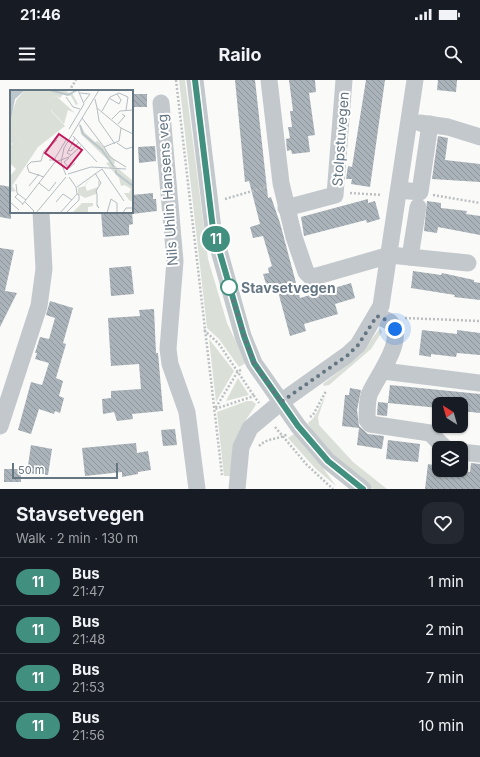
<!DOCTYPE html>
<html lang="en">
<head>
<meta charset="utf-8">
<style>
  body { margin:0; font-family:Inter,sans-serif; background:#242831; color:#f1f3f6; height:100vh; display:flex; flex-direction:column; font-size:15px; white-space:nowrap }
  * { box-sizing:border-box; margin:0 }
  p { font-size:13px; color:#9ea1a6 }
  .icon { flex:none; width:22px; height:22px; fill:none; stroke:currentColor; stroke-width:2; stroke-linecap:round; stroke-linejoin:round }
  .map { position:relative; height:409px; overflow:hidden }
  .side { display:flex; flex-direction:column; background:#171b24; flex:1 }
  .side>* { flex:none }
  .badge { padding:0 8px; border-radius:13px; font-size:14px; line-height:26px }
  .needle { width:26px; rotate:323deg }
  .tools { position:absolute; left:432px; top:317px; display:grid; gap:8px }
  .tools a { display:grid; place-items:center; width:36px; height:36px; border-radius:8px; background:#171b24; box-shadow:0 1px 3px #0004; font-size:20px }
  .scale { position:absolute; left:12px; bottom:10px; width:106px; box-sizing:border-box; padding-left:4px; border:2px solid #657683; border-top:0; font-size:11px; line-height:14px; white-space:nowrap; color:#657683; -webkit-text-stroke:3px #fff; paint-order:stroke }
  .you { position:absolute; width:20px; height:20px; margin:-10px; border:3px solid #fff; border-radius:50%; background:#1a73e8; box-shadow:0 0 0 6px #1a73e833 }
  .map>.badge { position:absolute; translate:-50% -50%; box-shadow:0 0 0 2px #fff }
  .round { display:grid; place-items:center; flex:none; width:42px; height:42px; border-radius:12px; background:#242831 }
  .overview { display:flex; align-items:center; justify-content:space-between; height:68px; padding:0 16px }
  h1 { font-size:19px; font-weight:700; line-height:30px }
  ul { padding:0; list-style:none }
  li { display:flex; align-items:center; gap:12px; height:48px; padding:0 16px; border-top:1px solid #363941 }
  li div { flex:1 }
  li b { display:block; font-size:15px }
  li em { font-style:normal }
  li .badge { min-width:44px; font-weight:700; text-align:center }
  .status { display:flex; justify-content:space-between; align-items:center; height:28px; padding:0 20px; background:#171b24; direction:ltr }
  .status svg { height:11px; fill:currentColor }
  header { display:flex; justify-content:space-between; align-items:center; height:52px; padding:0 16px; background:#171b24; font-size:18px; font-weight:700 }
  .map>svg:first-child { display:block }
  .green { fill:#dadfd7 }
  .building { fill:url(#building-back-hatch) }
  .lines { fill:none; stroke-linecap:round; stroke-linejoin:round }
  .path { stroke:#bbbfc2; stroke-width:2.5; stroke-dasharray:2 2; stroke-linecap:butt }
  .minor { stroke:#c3c8cc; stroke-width:17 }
  .line-casing { stroke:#fff; stroke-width:9 }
  .line { stroke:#41907f; stroke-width:6 }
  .walk { stroke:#657683; stroke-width:4; stroke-dasharray:0 7.2 }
  .stop-dot { fill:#fff; stroke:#41907f; stroke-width:2 }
  .labels { text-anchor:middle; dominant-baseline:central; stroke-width:4; stroke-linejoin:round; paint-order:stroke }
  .street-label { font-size:14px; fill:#657683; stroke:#fff }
  .stop-label { font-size:14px; font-weight:bold; fill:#657683; stroke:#fff; text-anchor:start }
  .inset-river { fill:none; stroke:#bbc7cb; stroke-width:2 }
  .inset-road { fill:none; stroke:#b5bdc2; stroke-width:1 }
  .view { fill:#c2185b; fill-opacity:0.15; stroke:#c2185b; stroke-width:2 }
  .inset-edge { fill:none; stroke:#657683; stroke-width:2 }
</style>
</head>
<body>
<div class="status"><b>21:46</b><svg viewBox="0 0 49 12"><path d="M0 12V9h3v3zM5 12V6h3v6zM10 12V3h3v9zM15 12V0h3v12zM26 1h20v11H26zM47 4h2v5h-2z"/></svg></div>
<header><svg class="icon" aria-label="menu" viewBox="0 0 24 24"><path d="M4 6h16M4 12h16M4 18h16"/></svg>Railo<svg class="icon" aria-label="search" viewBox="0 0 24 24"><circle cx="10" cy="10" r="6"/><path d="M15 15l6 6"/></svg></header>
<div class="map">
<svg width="480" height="409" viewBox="0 0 480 409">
  <defs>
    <pattern id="building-back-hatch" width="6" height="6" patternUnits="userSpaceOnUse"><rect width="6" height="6" fill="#aab3b9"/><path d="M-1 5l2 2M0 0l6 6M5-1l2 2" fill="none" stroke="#8e969c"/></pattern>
  </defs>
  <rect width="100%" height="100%" fill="#fafaf8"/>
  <g class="green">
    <polygon points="179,0 185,0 208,179 227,243 246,283 239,287 219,259 207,248"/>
    <polygon points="380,248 382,252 371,269 329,305 324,306 323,304 360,275"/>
    <polygon points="209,259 234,291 216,322"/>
    <polygon points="238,298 249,315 226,321"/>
    <path d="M 325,317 L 318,337 L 319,345 L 353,382 L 387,409 C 383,409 378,409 374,409 C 361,406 313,356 308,343 C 317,337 319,326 325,317 Z"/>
    <path d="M 247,321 L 252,321 L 256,324 C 251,334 243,342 239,352 C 232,365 232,382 231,396 L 224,396 L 217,332 Z"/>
    <polygon points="294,354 320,384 336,406 315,388 288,358"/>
  </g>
  <g class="building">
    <polygon points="235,0 255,0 268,118 271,117 280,143 300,218 351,203 355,218 335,224 338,234 304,244 306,251 290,256 276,204 267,207 263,194 269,193 268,188 272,186 263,156 253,158 250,147 260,144 249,101 245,102"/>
    <polygon points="289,0 315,0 316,12 309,13 315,55 308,56 310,72 292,74 291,70 287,71 286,59 290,58 288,47 292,47 290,31 293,31"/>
    <polygon points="366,0 385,0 370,107 351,104 352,99 346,99 348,86 352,87"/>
    <polygon points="438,0 457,0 456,12 437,10"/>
    <rect x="133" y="14" width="14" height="13"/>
    <polygon points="438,56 448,58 445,80 480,84 480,102 432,99"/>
    <polygon points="155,66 156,81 139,83 138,67"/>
    <polygon points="0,105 11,107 11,139 0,137"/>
    <polygon points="153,113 153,119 156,119 157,131 132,134 132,115"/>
    <polygon points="368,119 368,123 375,121 380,139 367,143 366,140 304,156 301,137"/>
    <polygon points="427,121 441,123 441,128 467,131 466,134 480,136 480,155 438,147 437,153 424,151"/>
    <polygon points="101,132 132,132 133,144 129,145 129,155 103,157"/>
    <polygon points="0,168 14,170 5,211 0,210 17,213 0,247"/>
    <polygon points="131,186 134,214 111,216 109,188"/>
    <polygon points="413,191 441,195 442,193 474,200 474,202 480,203 480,220 454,217 455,215 411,208"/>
    <polygon points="50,221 73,228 63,263 66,264 56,298 63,301 59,316 64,318 60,333 55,331 54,334 39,329 31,354 18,350 31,302 42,305 49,283 35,279 37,273 35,273 40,257 49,259 55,238 46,235"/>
    <polygon points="154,229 156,273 158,273 163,331 132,334 133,339 117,341 114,332 103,334 102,319 111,318 111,311 141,309 139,284 111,286 108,238 140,236 139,230"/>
    <polygon points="422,250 457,254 457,250 480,253 480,275 457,273 456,277 431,274 431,277 419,275"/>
    <polygon points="390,305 480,314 480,333 461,331 461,324 439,324 439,328 388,323"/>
    <polygon points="350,308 361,310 357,330 359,346 368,354 384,356 382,369 357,365 359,348 342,346 345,315 349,315"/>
    <polygon points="378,322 388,323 387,336 377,335"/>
    <polygon points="175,349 177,365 163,366 161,350"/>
    <polygon points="388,360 420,364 418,382 386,379"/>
    <polygon points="136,363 137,373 148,371 151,390 138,392 138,394 122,397 122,392 85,396 82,368"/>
    <polygon points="31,365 52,369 48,395 27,393"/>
    <polygon points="471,383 480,384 480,409 425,409 428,384 439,386 439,390 470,392"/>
    <rect x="4" y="389" width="17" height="13"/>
  </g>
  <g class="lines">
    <g class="path">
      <polyline points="176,0 222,395"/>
      <polyline points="69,11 76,0"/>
      <polyline points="350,113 382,115"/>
      <polyline points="433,115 480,123"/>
      <polyline points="225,119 266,107"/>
      <polyline points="405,238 480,241"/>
      <polyline points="204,250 219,264 254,316"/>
      <polyline points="241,290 238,291 215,329 254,316 259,323"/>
      <polyline points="310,337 313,335 326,311"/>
      <polyline points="275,347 307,385 333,409"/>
      <path d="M 259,366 C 268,357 279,360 287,354"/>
    </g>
    <g class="minor">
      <polyline points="195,0 213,149 243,256 254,283 298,346 328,381 363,409"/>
      <polyline points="269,0 281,103 294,157 306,192 311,197 317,196 390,175 468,183"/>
      <polyline points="161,23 175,181 168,269 170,284 187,332 197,409"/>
      <polyline points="420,43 448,47 480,57"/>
      <polyline points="399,110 420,112 430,44"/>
      <polyline points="286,128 335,115 344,0"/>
      <polyline points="410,177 418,127"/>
      <path d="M 377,236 C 381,238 388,240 391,243 C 407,260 375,299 369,315 C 367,322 367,332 367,340 L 370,344 L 430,353 L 445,368"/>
      <polyline points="383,291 480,303"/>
      <polyline points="0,346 39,226 44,189 41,132"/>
      <polyline points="461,372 480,374"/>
      <polyline points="237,409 241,367 250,348 281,322 347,275 358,265 381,226 415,0"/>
    </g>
  </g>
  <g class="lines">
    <g class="line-casing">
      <polyline id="line" points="195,0 213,149 244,256 254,283 298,346 328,381 363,409"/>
    </g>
    <use href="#line" class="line"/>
    <polyline class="walk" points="229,207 244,256 254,283 281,322 348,275 358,265 377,236 391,242 395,249"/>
  </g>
  <circle class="stop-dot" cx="229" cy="207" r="8"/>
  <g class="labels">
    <g class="street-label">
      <text transform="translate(340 59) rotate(-86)">Stolpstuvegen</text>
      <text transform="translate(167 110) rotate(-94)">Nils Uhlin Hansens veg</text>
    </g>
    <g class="stop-label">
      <text x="241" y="207">Stavsetvegen</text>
    </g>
  </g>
  <g transform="translate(10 10)">
    <rect width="123" height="123" fill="#fafaf8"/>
    <path d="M 46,6 L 65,23 L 58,20 L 54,34 L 39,18 L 39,12 ZM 82,86 L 75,95 L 77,101 L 88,97 L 88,90 L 90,92 L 86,104 L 75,108 L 68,104 L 68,98 L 75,96 Z" fill="#dadfd7"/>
    <path d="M 15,0 L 60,0 L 56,2 L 62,3 L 68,14 L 66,15 L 61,6 L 54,3 L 50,8 L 46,6 L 39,12 L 41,21 L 55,36 L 28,57 L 2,96 L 6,101 L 0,102 L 0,86 L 6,79 L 0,73 L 0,59 L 4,61 L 12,52 L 5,44 L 4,52 L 0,54 L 0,27 L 7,9 ZM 69,33 L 75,43 L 85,52 L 88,51 L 105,71 L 104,75 L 123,91 L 123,112 L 119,110 L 114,103 L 119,103 L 121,99 L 115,95 L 111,96 L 109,88 L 96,73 L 100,72 L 71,44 Z" fill="#dadfd7"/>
    <path d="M 5,44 L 12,52 L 14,60 L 7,63 L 0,59 ZM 72,113 L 83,113 L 83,116 L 78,117 L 78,123 L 62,123 Z" fill="#dadfd7"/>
    <path d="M 0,0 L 15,0 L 5,9 L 0,33 Z" fill="#bbc7cb"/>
    <path class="inset-river" d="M 40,0 L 58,5 L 67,0M 70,35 L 73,44 L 92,60 L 104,77M 106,80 L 106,83 L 123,96"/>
    <path class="inset-road" d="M 70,3 L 80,4 L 74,12M 56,7 L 63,17 L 70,19M 99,8 L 109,14 L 111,10 L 107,4M 85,9 L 87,18 L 111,38M 87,18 L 89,31 L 105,54M 92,21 L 100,7 L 109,3 L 118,7 L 116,20M 72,28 L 94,57 L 109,51 L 111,38M 102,29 L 110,21 L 123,20M 108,34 L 115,26 L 112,24M 111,38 L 123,44M 59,39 L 74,14 L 68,0M 63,46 L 87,72M 107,53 L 116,59 L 123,57M 94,57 L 100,67 L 116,77M 58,60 L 61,61 L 69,52M 61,65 L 57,63 L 65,48M 59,68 L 54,72 L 59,78 L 65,73M 39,70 L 44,70 L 56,50M 85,83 L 91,93 L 86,101 L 87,104 L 87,115 L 88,117 L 89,118 L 87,115M 58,84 L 81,77 L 116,79M 56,85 L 51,73 L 54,58 L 89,0M 34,87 L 19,82 L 17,76 L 21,72 L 31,71 L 34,61 L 47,50M 29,93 L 39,101 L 46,92M 6,94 L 7,103 L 16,110M 19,96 L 29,84M 67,97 L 92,79 L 114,111M 8,104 L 5,107 L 13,114M 0,112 L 9,120M 15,112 L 24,121 L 22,123M 46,112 L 53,104 L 62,110M 12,115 L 45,72 L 59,67 L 71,56M 26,123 L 56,87M 50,123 L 67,104 L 66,97 L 59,87M 56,123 L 69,110 L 69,105 L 67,104M 97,123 L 101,109 L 107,113 L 107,123M 113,123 L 116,118 L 123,118"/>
    <path class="view" d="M 49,44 L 72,60 L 57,79 L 35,63 Z"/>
    <rect width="123" height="123" class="inset-edge"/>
  </g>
</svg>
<div class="tools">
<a><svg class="needle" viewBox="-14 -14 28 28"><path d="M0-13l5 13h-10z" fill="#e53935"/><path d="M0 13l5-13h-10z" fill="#9ea1a6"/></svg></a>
<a><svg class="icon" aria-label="layers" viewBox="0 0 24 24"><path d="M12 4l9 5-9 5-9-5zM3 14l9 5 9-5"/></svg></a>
</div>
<div class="scale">50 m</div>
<div class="you" style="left:395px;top:249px"></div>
<b class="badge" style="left:216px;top:159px;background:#41907f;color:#fff">11</b>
</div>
<section class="side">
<div class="overview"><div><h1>Stavsetvegen</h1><p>Walk · 2 min · 130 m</p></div><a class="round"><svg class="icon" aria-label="heart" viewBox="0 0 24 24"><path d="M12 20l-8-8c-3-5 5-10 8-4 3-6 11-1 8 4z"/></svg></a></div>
<ul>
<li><span class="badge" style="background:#41907f;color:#fff">11</span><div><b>Bus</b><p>21:47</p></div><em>1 min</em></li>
<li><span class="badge" style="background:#41907f;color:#fff">11</span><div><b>Bus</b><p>21:48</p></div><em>2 min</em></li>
<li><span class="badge" style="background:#41907f;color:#fff">11</span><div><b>Bus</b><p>21:53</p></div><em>7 min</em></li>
<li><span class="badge" style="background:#41907f;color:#fff">11</span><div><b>Bus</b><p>21:56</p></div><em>10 min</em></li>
</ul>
</section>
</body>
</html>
